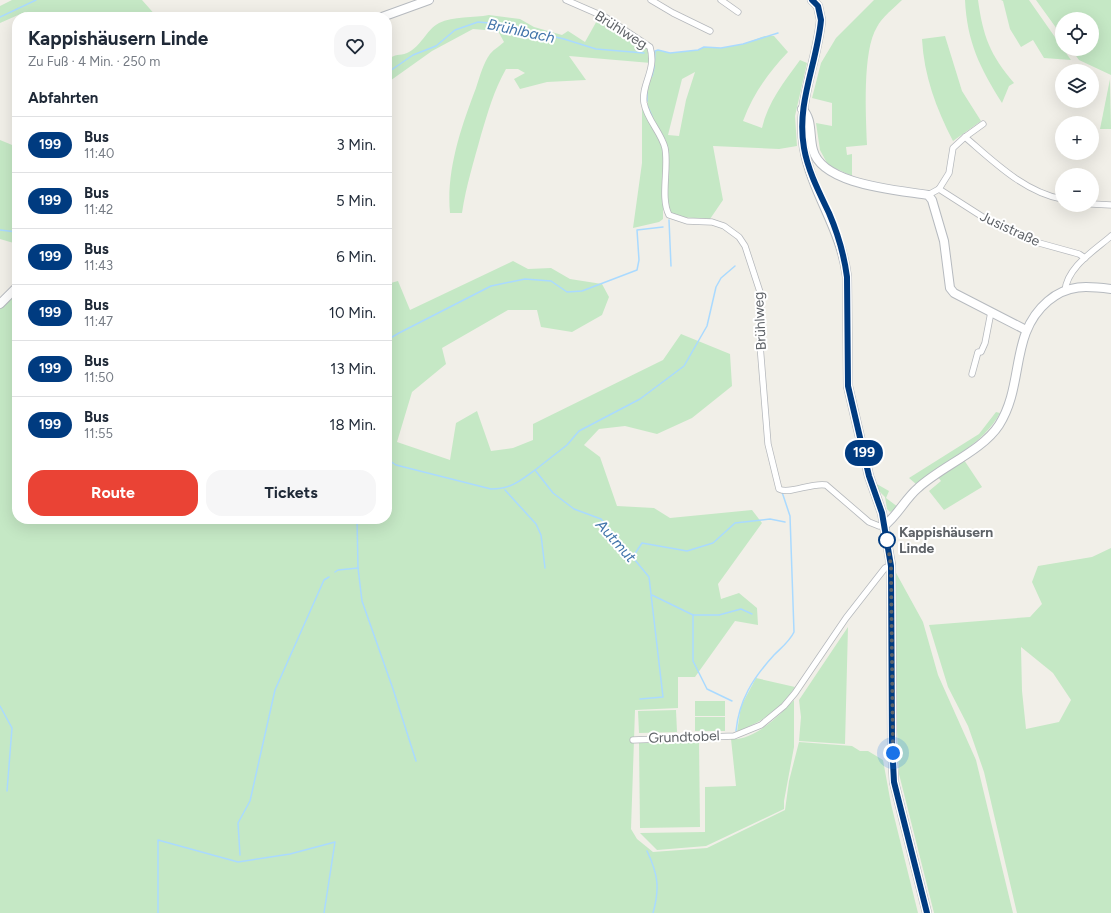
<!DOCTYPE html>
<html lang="de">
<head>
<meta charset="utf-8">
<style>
  body { margin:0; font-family:Figtree,sans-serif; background:#f6f6f7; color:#1f2937; height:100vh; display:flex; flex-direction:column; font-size:15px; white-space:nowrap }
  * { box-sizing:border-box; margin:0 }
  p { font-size:13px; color:#747a83 }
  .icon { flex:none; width:22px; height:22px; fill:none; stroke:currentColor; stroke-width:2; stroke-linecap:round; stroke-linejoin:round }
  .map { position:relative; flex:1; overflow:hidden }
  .details { position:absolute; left:12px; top:12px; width:380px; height:512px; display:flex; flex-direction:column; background:#fff; border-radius:16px; box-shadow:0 4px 16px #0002 }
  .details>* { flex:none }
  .badge { padding:0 8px; border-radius:13px; font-size:14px; line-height:26px }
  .tools { position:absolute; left:1055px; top:12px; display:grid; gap:8px }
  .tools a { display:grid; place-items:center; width:44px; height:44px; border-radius:50%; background:#fff; box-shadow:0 4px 16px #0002; font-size:20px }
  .you { position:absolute; width:20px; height:20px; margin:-10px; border:3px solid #fff; border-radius:50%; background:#1a73e8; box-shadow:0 0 0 6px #1a73e833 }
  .map>.badge { position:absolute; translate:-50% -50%; box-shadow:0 0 0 2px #fff }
  h2 { padding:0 16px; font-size:15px; line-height:36px }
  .round { display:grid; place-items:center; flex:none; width:42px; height:42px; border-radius:16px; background:#f6f6f7 }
  .summary { display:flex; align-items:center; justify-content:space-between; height:68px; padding:0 16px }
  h1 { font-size:19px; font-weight:700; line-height:30px }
  .button { display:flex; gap:8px; margin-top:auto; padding:8px 16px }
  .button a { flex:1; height:46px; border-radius:16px; background:#ea4335; color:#fff; font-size:16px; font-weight:700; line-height:46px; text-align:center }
  .button a+a { background:#f6f6f7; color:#1f2937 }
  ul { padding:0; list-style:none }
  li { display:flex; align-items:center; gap:12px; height:56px; padding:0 16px; border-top:1px solid #e0e1e3 }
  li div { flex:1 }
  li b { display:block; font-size:15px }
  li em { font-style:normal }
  li .badge { min-width:44px; font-weight:700; text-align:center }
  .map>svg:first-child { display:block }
  .green { fill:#c5e8c5; fill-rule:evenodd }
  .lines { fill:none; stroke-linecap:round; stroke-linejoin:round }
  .stream { stroke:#aadaff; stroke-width:1.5 }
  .street-casing { stroke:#b5b8bc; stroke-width:7 }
  .secondary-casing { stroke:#b6babf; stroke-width:10 }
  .street { stroke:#fff; stroke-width:5.5 }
  .secondary { stroke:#fff; stroke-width:8 }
  .line-casing { stroke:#fff; stroke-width:9 }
  .line { stroke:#003b80; stroke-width:6 }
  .walk { stroke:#5f6368; stroke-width:4; stroke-dasharray:0 7.2 }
  .stop-dot { fill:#fff; stroke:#003b80; stroke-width:2 }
  .labels { text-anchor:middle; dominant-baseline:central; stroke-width:4; stroke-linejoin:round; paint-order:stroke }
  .street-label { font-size:14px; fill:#5f6368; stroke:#fff }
  .stop-label { font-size:14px; font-weight:bold; fill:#5f6368; stroke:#fff; text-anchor:start }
  .water-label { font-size:15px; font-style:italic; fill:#4174aa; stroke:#fff }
</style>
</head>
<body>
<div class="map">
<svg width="1111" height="913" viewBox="0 0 1111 913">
  <rect width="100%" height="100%" fill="#f1efe8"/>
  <g class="green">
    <polygon points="12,0 142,0 157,17 32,17 25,12 0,23 0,6"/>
    <path d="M 874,0 L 902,0 C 894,8 882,17 877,27 C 862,51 866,116 867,145 L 846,147 L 847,155 L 852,154 L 852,176 L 828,165 L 820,150 L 816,123 L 832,126 L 832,103 L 812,98 L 821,63 L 836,38 Z"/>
    <path d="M 965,0 L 978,0 C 983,36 990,55 1014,83 L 1009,86 L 1002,103 C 980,68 967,42 965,0 Z"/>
    <polygon points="1001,0 1029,0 1071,60 1044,58 1033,40 1021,47 1010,29 1003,1"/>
    <polygon points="1036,0 1111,0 1111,75 1079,60 1071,49 1092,49 1092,19 1062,19 1062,36"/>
    <path d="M 489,15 L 520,19 L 534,27 L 562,35 L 568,31 L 585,42 L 599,17 L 626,33 L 647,49 L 651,63 L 569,56 L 586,80 L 547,82 L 520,89 L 514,79 L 525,73 L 518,69 L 506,69 C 494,90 488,112 481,135 C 474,161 466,186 462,213 L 450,213 C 446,171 461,127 476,88 C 480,76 483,64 490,54 C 494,49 500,46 504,42 L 498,31 L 473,29 L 432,51 L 387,83 L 387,60 C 396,53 399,56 407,53 C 421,47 426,30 439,23 C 453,16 474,18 489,15 Z"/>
    <path d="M 765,36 L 774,36 L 788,52 C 768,73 753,94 743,121 L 762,128 C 768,102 784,82 800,60 L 807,63 L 795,116 L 797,146 L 779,149 L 713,146 L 723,200 L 710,219 L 679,217 L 668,211 L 668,160 L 666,140 C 661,135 658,128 654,122 C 639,93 654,80 655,51 L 658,50 L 670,53 L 698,50 L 704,47 L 721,48 L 743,44 ZM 695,72 L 686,100 L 679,136 L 668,135 L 682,79 Z"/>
    <path d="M 945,36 L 962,91 L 981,121 L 953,141 C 936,108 924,76 922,39 Z"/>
    <polygon points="1110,79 1111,129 1100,129"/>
    <polygon points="642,99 659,138 663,151 663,219 659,222 633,228 642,163"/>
    <polygon points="0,140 17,147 17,244 0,239"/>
    <polygon points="513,261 528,269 551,268 570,279 602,284 609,297 602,315 572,332 541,327 537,310 508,310 442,348 446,364 412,392 397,442 450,460 456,423 477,411 491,451 513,448 533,440 533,424 663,360 681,334 730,354 732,386 692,418 657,434 625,426 599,429 584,445 600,457 617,506 654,508 670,518 752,510 762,523 718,584 721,599 739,593 757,608 758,625 735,621 695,677 678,677 678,708 635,710 631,829 637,839 653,852 707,848 785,810 789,781 799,742 852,746 860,751 868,751 883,760 891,804 918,913 0,913 0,309 17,293 17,519 387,519 387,284 398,281 410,310"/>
    <path d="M 996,412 L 1000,413 C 983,445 944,462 916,484 L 909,478 L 979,434 Z"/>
    <polygon points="964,460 982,487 944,510 929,491 941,481 938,477"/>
    <polygon points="875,483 889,491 886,498 898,507 890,512 887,509 885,497 878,490"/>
    <path d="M 1111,548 L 1111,913 L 1017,913 L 984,772 L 968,726 L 948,687 L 929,625 L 1030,617 L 1042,604 L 1032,582 L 1038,566 L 1092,557 ZM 1021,647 L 1053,673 L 1071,700 L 1059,722 L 1026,729 L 1022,691 Z"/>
    <polygon points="895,571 923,622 938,675 976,760 1013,913 934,913 899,774 896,709"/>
    <polygon points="848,627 845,744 799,741 801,717 799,700"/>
    <path d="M 756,678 L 795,687 C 779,711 763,721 737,732 L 741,706 Z"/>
    <path d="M 794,700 L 794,747 L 784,801 L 784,809 L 706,846 L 657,850 L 640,833 L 705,832 L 705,787 L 736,786 L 731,739 C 754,741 780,715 794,700 Z"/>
    <rect x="695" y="701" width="30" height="15"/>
    <polygon points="676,710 677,732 639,733 638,711"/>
    <rect x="695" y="717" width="30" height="14"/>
    <polygon points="699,741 700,827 640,828 639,742"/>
  </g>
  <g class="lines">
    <g class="stream">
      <polyline points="0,17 36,0"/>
      <polyline points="387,73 413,55 436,46 455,30 478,22 500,24 564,39 596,49 644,53"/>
      <polyline points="652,76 654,68 655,51 658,50 670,53 698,50 704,47 721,48 743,44 778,33"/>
      <polyline points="647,101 647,91"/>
      <polyline points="647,105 652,116"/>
      <polyline points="669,220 671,266"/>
      <polyline points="0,230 17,232"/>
      <polyline points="387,340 399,333 491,286 525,279 551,281 567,292 582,291 637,270 639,260 637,230 663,227"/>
      <path d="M 387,459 L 396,465 L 491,489 C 511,489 520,481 535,470 L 553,493 L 574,509 L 601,519 L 649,577 L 663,697 L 640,699"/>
      <polyline points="535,470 567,445 579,431 640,399 684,366 707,326 716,287 721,278 735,266"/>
      <polyline points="505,490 536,524 541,535 545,568"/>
      <polyline points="357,519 358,568 362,601 393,689 416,761"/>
      <polyline points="632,558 642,543 687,551 713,543 735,523 770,519 785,522"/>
      <polyline points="335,572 338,570 358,568"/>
      <polyline points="652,595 693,615 719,615 741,609 752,614"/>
      <polyline points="693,615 693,661 707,689 732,701"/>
      <polyline points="0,706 12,728 7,791"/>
      <path d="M 736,731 C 739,700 753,678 774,655 C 781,648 790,641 794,632 L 790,516 L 782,492"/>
      <path d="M 647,851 C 658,874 660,888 653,913"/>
      <polyline points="240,855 238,823 250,801 275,690 324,580 329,577"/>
      <polyline points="158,913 158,840 238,862 290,854 335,842 324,913"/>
    </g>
    <g class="street-casing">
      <g id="street">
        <path d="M 566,0 L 605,17 L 650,47 C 657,71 641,83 644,103 C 647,120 661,132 665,148 C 669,168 660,198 669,215 L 687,221 L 712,222 L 724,226 L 739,237 L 745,246 L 761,295 L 760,345 L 768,444 L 779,489 C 789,495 812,482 826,485 L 869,522 L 879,526 L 884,526"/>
        <polyline points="651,0 673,13 710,31"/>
        <polyline points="721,0 738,12"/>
        <path d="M 965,137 C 993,161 1024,192 1062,199"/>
        <polyline points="939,189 989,221 1032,241 1079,254 1085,258"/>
        <polyline points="928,195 939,189 949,173 953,148 965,137 983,124"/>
        <polyline points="1092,204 1111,205"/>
        <path d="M 1065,291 C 1067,267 1094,251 1111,236"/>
        <polyline points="972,374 978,352 981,352 985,343 991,312"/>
        <polyline points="633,740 734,736 761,725 784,706 795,693 846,618 885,568 891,565"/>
      </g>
    </g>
    <g class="secondary-casing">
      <g id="secondary">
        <path d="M 812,0 L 818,6 L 821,20 C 817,63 796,103 804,148 C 812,194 841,228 847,277 L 848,386 L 869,476 L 882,513 L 891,565 L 892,744 L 894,782 L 927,913"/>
        <polyline points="382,17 429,0"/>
        <path d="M 802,109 C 813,118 809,137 813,150 C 822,185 898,190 928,195 L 932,200 L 944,241 L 950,288 L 954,293 L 1026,330"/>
        <polyline points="0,304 17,287"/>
        <path d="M 884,526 C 898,515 905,499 918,488 C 942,466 982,451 999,425 C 1025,384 1009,334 1048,301 C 1068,284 1087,286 1111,289"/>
      </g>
    </g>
    <use href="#street" class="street"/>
    <use href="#secondary" class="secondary"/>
  </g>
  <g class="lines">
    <g class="line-casing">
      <path id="line" d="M 812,0 L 818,6 L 821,20 C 817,64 796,103 804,148 C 808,171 819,192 829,213 C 838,234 844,254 847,277 L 848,386 L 869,476 L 882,513 L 891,566 L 892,744 L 894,782 L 927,913"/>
    </g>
    <use href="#line" class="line"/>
    <polyline class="walk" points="887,540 891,566 893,753"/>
  </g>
  <circle class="stop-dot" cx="887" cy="540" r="8"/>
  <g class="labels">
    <g class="street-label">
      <text transform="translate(621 30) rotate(32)">Brühlweg</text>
      <text transform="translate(1010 229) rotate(25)">Jusistraße</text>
      <text transform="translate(760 321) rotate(-93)">Brühlweg</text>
      <text transform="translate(684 737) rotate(-2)">Grundtobel</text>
    </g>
    <g class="stop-label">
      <text x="899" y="532">Kappishäusern<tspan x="899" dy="16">Linde</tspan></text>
    </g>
    <g class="water-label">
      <text transform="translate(521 31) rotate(12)">Brühlbach</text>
      <text transform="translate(616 541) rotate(48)">Autmut</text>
    </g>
  </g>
</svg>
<div class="tools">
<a><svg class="icon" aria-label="locate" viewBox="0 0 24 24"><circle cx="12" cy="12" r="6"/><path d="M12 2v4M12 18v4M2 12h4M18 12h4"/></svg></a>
<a><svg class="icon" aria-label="layers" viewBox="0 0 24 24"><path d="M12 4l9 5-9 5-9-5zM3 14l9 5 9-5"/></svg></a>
<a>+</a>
<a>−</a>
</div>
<div class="you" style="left:893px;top:753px"></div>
<b class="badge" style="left:864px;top:453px;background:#003b80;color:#fff">199</b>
<section class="details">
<div class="summary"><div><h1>Kappishäusern Linde</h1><p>Zu Fuß · 4 Min. · 250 m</p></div><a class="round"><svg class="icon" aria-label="heart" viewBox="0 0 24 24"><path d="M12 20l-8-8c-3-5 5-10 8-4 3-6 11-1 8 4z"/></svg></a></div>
<h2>Abfahrten</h2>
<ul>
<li><span class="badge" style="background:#003b80;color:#fff">199</span><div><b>Bus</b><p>11:40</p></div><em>3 Min.</em></li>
<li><span class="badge" style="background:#003b80;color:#fff">199</span><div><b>Bus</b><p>11:42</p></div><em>5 Min.</em></li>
<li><span class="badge" style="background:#003b80;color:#fff">199</span><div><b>Bus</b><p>11:43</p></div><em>6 Min.</em></li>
<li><span class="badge" style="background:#003b80;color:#fff">199</span><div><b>Bus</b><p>11:47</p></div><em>10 Min.</em></li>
<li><span class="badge" style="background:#003b80;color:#fff">199</span><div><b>Bus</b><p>11:50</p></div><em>13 Min.</em></li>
<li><span class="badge" style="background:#003b80;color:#fff">199</span><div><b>Bus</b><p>11:55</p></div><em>18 Min.</em></li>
</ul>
<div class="button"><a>Route</a><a>Tickets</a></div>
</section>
</div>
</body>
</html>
